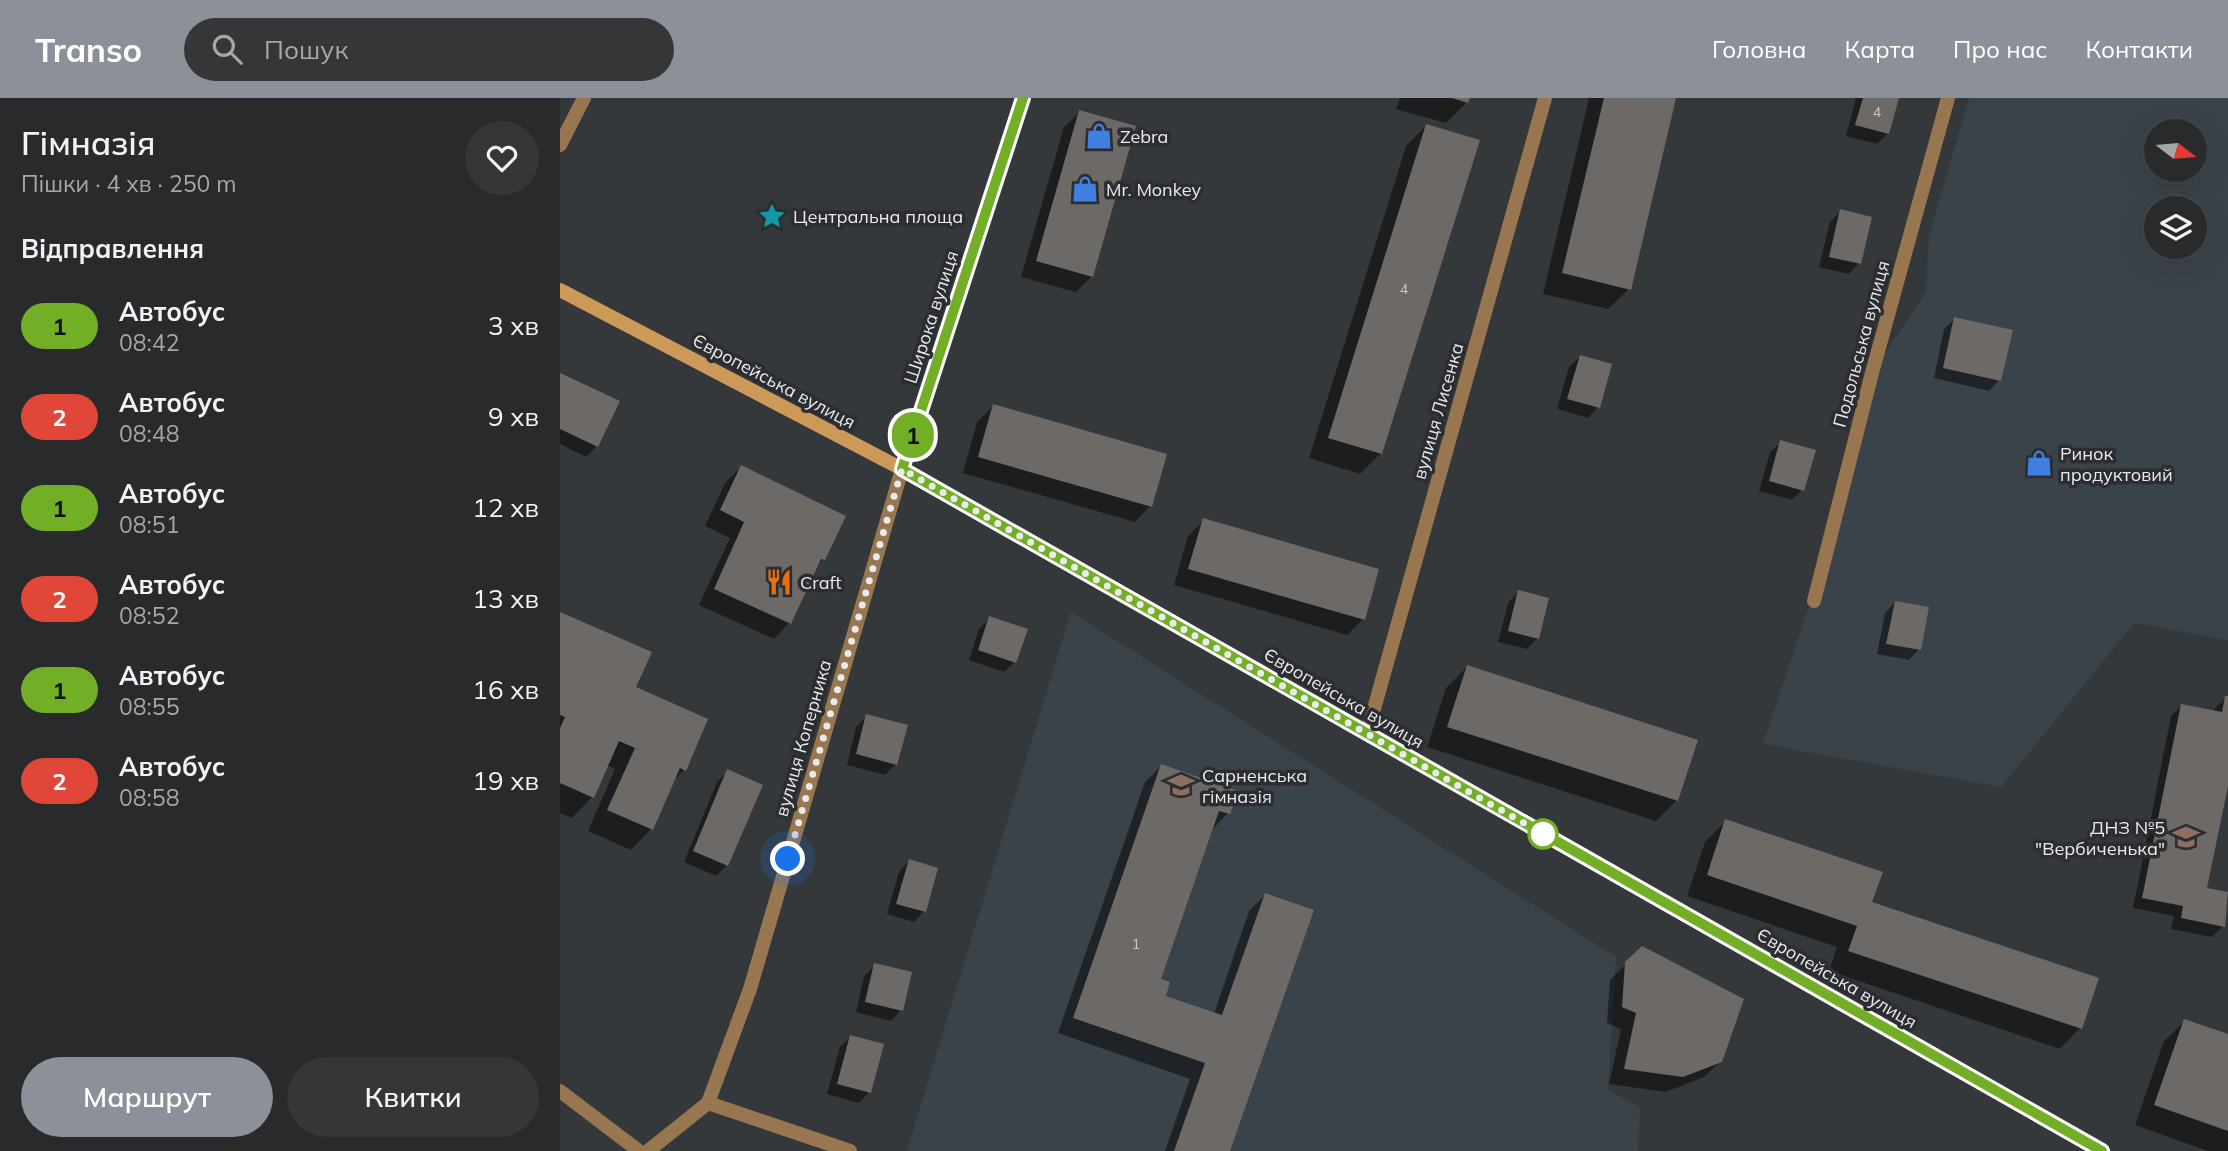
<!DOCTYPE html>
<html lang="uk">
<head>
<meta charset="utf-8">
<style>
  body { margin:0; font-family:Mulish,sans-serif; background:#343638; color:#f1f3f6; height:100vh; display:flex; flex-direction:column; font-size:26px; white-space:nowrap }
  * { box-sizing:border-box; margin:0 }
  p { font-size:23px; color:#a5a7a9 }
  .icon { flex:none; width:38px; height:38px; fill:none; stroke:currentColor; stroke-width:2; stroke-linecap:round; stroke-linejoin:round }
  .map { position:relative; flex:1; overflow:hidden }
  .panel { display:flex; flex-direction:column; background:#282a2c; width:560px }
  .panel>* { flex:none }
  .badge { padding:0 14px; border-radius:23px; font-size:24px; line-height:46px }
  .needle { width:46px; rotate:106deg }
  .fabs { position:absolute; left:1584px; top:21px; display:grid; gap:14px }
  .fabs a { display:grid; place-items:center; width:63px; height:63px; border-radius:50%; background:#282a2c; box-shadow:0 7px 28px #0002,0 0 0 2px #444648; font-size:35px }
  .you { position:absolute; width:35px; height:35px; margin:-18px; border:5px solid #fff; border-radius:50%; background:#1a73e8; box-shadow:0 0 0 10px #1a73e833 }
  .map>.badge { position:absolute; translate:-50% -50%; box-shadow:0 0 0 4px #fff }
  h2 { padding:0 21px; font-size:26px; line-height:63px }
  .round { display:grid; place-items:center; flex:none; width:74px; height:74px; border-radius:37px; background:#343638 }
  .summary { display:flex; align-items:center; justify-content:space-between; height:119px; padding:0 21px }
  h1 { font-size:33px; font-weight:600; line-height:52px }
  .primary-button { display:flex; gap:14px; margin-top:auto; padding:14px 21px }
  .primary-button a { flex:1; height:80px; border-radius:42px; background:#8c9099; color:#fff; font-size:28px; font-weight:600; line-height:80px; text-align:center }
  .primary-button a+a { background:#343638; color:#f1f3f6 }
  ul { padding:0; list-style:none }
  li { display:flex; align-items:center; gap:21px; height:91px; padding:0 21px }
  li div { flex:1 }
  li b { display:block; font-size:26px }
  li em { font-style:normal }
  li .badge { min-width:77px; font-weight:700; text-align:center }
  header { display:flex; align-items:center; gap:42px; box-sizing:border-box; height:98px; padding:0 35px; background:#8c9099; color:#fff }
  header strong { font-size:33px }
  nav { display:flex; gap:38px; margin-inline-start:auto; font-size:24px }
  .search { width:490px; height:63px; background:#343638; display:flex; align-items:center; gap:18px; box-sizing:border-box; padding:0 24px; border-radius:38px; color:#a5a7a9; font-size:26px }
  main { display:flex; flex:1; min-height:0 }
  .map>svg:first-child { display:block }
  .built { fill:#3b434a; fill-rule:evenodd }
  .shadow { fill:#0007 }
  .building { fill:#6d6966 }
  .lines { fill:none; stroke-linecap:round; stroke-linejoin:round }
  .minor { stroke:#977650; stroke-width:14 }
  .secondary { stroke:#cd9959; stroke-width:14 }
  .line-casing { stroke:#fff; stroke-width:16 }
  .line { stroke:#73ae27; stroke-width:10 }
  .walk { stroke:#e9eaec; stroke-width:7; stroke-dasharray:0 12.6 }
  .stop-dot { fill:#fff; stroke:#73ae27; stroke-width:3.5 }
  .labels { text-anchor:middle; dominant-baseline:central; stroke-width:7; stroke-linejoin:round; paint-order:stroke }
  .number-label { font-size:14px; fill:#cacaca }
  .poi-label { font-size:18px; fill:#e9eaec; stroke:#2b2d30; text-anchor:start }
  .street-label { font-size:18px; fill:#e9eaec; stroke:#2b2d30 }
</style>
</head>
<body>
<header>
<strong>Transo</strong>
<div class="search"><svg class="icon" aria-label="search" viewBox="0 0 24 24"><circle cx="10" cy="10" r="6"/><path d="M15 15l6 6"/></svg>Пошук</div>
<nav><a>Головна</a><a>Карта</a><a>Про нас</a><a>Контакти</a></nav>
</header>
<main>
<section class="panel">
<div class="summary"><div><h1>Гімназія</h1><p>Пішки · 4 хв · 250 m</p></div><a class="round"><svg class="icon" aria-label="heart" viewBox="0 0 24 24"><path d="M12 20l-8-8c-3-5 5-10 8-4 3-6 11-1 8 4z"/></svg></a></div>
<h2>Відправлення</h2>
<ul>
<li><span class="badge" style="background:#73ae27;color:#111">1</span><div><b>Автобус</b><p>08:42</p></div><em>3 хв</em></li>
<li><span class="badge" style="background:#e14739;color:#fff">2</span><div><b>Автобус</b><p>08:48</p></div><em>9 хв</em></li>
<li><span class="badge" style="background:#73ae27;color:#111">1</span><div><b>Автобус</b><p>08:51</p></div><em>12 хв</em></li>
<li><span class="badge" style="background:#e14739;color:#fff">2</span><div><b>Автобус</b><p>08:52</p></div><em>13 хв</em></li>
<li><span class="badge" style="background:#73ae27;color:#111">1</span><div><b>Автобус</b><p>08:55</p></div><em>16 хв</em></li>
<li><span class="badge" style="background:#e14739;color:#fff">2</span><div><b>Автобус</b><p>08:58</p></div><em>19 хв</em></li>
</ul>
<div class="primary-button"><a>Маршрут</a><a>Квитки</a></div>
</section>
<div class="map">
<svg width="1668" height="1053" viewBox="0 0 1668 1053">
  <rect width="100%" height="100%" fill="#35383a"/>
  <g class="built">
    <path d="M 1409,0 L 1668,0 L 1668,542 L 1574,525 L 1441,689 L 1203,646 L 1267,454 L 1312,275 L 1366,194 L 1369,138 ZM 1596,33 L 1634,33 L 1634,72 L 1596,72 ZM 1596,110 L 1634,110 L 1634,149 L 1596,149 Z"/>
    <polygon points="511,514 1056,859 1048,992 1080,1010 1078,1053 347,1053"/>
  </g>
  <g class="shadow">
    <polygon points="840,0 908,0 907,4 886,25 836,11"/>
    <polygon points="1029,0 1114,0 1069,191 1048,211 983,196"/>
    <polygon points="1296,0 1337,0 1328,35 1317,46 1286,38"/>
    <polygon points="520,14 531,179 516,194 461,179 504,29"/>
    <polygon points="866,28 821,355 800,376 749,360 846,48"/>
    <polygon points="1281,113 1299,165 1289,176 1259,169 1270,124"/>
    <polygon points="1395,221 1439,282 1429,293 1374,280 1384,231"/>
    <polygon points="1020,259 1038,309 1028,320 997,311 1009,269"/>
    <polygon points="0,277 37,348 26,359 0,346"/>
    <polygon points="433,308 590,408 575,424 403,375 417,324"/>
    <polygon points="1221,344 1242,392 1232,402 1199,393 1210,354"/>
    <polygon points="181,369 263,461 255,470 229,525 214,541 139,507 170,440 145,428 165,385"/>
    <polygon points="644,422 803,521 787,537 614,487 628,438"/>
    <polygon points="958,494 977,540 967,551 938,544 948,505"/>
    <polygon points="1335,504 1359,551 1349,562 1317,556 1325,515"/>
    <polygon points="0,515 74,590 124,672 112,684 91,731 71,752 28,733 55,671 46,667 32,699 12,720 0,715"/>
    <polygon points="430,520 455,564 444,574 409,562 419,531"/>
    <polygon points="907,569 1117,702 1096,723 867,649 886,590"/>
    <polygon points="1666,600 1668,600 1668,679 1645,792 1668,796 1668,802 1663,828 1652,839 1611,831 1614,818 1573,810 1611,618 1621,608 1654,614 1655,610"/>
    <polygon points="307,618 336,666 325,677 287,667 296,629"/>
    <polygon points="601,668 668,715 653,731 599,882 604,899 654,916 689,813 705,797 668,1053 605,1053 630,981 498,935 585,684"/>
    <polygon points="168,673 167,767 156,778 124,764 157,684"/>
    <polygon points="1166,723 1310,805 1520,930 1500,951 1269,873 1277,849 1127,798 1145,744"/>
    <polygon points="349,763 364,813 354,824 327,816 339,774"/>
    <polygon points="1082,850 1161,963 1144,979 1106,994 1049,986 1061,931 1047,925 1050,882"/>
    <polygon points="315,867 341,912 331,923 296,914 304,878"/>
    <polygon points="1625,923 1668,938 1668,1053 1648,1053 1575,1027 1604,943"/>
    <polygon points="290,939 309,994 299,1005 267,996 280,949"/>
  </g>
  <g class="building">
    <polygon points="892,0 910,0 908,5"/>
    <polygon points="1044,0 1116,0 1071,192 1002,175"/>
    <polygon points="1303,0 1339,0 1329,36 1295,27"/>
    <polygon points="519,12 576,28 533,179 476,163"/>
    <polygon points="866,26 920,42 822,356 768,340"/>
    <polygon points="1280,111 1312,119 1301,166 1269,159"/>
    <polygon points="1394,219 1453,232 1441,283 1383,270"/>
    <polygon points="1020,257 1052,266 1040,310 1007,301"/>
    <polygon points="0,275 60,303 38,349 0,331"/>
    <polygon points="433,306 607,356 592,409 418,359"/>
    <polygon points="1220,342 1256,352 1244,393 1209,383"/>
    <polygon points="181,367 286,418 265,462 261,461 231,526 154,491 184,424 160,412"/>
    <polygon points="643,420 819,471 805,522 628,471"/>
    <polygon points="958,492 989,500 979,541 948,533"/>
    <polygon points="1335,503 1369,509 1361,552 1326,546"/>
    <polygon points="0,514 92,554 76,589 148,621 126,673 120,670 93,732 47,712 75,650 59,643 34,700 0,685 0,630 5,619 0,617"/>
    <polygon points="429,518 468,531 456,565 418,552"/>
    <polygon points="907,567 1138,642 1118,703 887,629"/>
    <polygon points="1665,598 1668,598 1668,688 1647,790 1668,794 1665,829 1621,820 1623,808 1582,800 1621,606 1662,614"/>
    <polygon points="306,616 348,627 337,667 296,656"/>
    <polygon points="601,666 678,693 670,716 659,713 601,881 610,884 606,898 662,917 705,795 754,812 670,1053 614,1053 645,965 513,920"/>
    <polygon points="167,671 203,687 168,768 133,753"/>
    <polygon points="1165,721 1323,774 1312,804 1539,880 1522,931 1288,853 1297,828 1147,777"/>
    <polygon points="349,761 378,770 366,814 336,806"/>
    <polygon points="1082,848 1184,901 1162,964 1123,979 1064,971 1076,915 1062,909 1065,864"/>
    <polygon points="314,865 352,874 343,913 305,904"/>
    <polygon points="1624,921 1668,936 1668,1033 1594,1007"/>
    <polygon points="290,937 324,946 311,995 277,986"/>
  </g>
  <g class="lines">
    <g class="minor">
      <polyline points="0,47 24,0"/>
      <polyline points="1254,503 1312,275 1388,0"/>
      <polyline points="807,636 985,0"/>
      <polyline points="0,993 79,1053"/>
      <polyline points="148,1005 290,1053"/>
      <polyline points="88,1053 148,1005 190,891 342,371 463,0"/>
    </g>
    <polyline class="secondary" points="0,192 342,371 1542,1053"/>
  </g>
  <g class="lines">
    <g class="line-casing">
      <polyline id="line" points="463,0 342,371 1542,1053"/>
    </g>
    <use href="#line" class="line"/>
    <polyline class="walk" points="228,761 342,371 983,736"/>
  </g>
  <defs>
    <g id="shop-bare" transform="scale(2.1)"><path d="M-5-2.5h2.3a2.7 3.5 0 0 1 5.4 0H5L5.5 6h-11ZM-1.5-2.5h3a1.5 2.3 0 0 0-3 0Z" fill="#3f7fe0" stroke="#2b2d30" stroke-width="2.5" paint-order="stroke"/></g>
    <g id="sight-bare" transform="scale(2.1)"><path d="M0-6L1.8-2.2L6-1.7L2.9 1.2L3.7 5.4L0 3.3L-3.7 5.4L-2.9 1.2L-6-1.7L-1.8-2.2Z" fill="#0f9aa8" stroke="#2b2d30" stroke-width="2.5" paint-order="stroke"/></g>
    <g id="restaurant-bare" transform="scale(2.1)"><path d="M-5-6h1v4h1v-4h1v4h1v-4h1v5L-1.5 .5V6h-2V.5L-5-1ZM5-6V6H3V1.5H1.5Q1.5-4 5-6Z" fill="#e8710a" stroke="#2b2d30" stroke-width="2.5" paint-order="stroke"/></g>
    <g id="school-bare" transform="scale(2.1)"><path d="M0-5L7-2L0 1L-7-2ZM-4 1L0 2.5L4 1V4Q0 6-4 4Z" fill="#8d6e63" stroke="#2b2d30" stroke-width="2.5" paint-order="stroke"/></g>
  </defs>
  <g fill-rule="evenodd">
    <use href="#shop-bare" x="539" y="38"/>
    <use href="#shop-bare" x="525" y="91"/>
    <use href="#sight-bare" x="212" y="118"/>
    <use href="#shop-bare" x="1479" y="365"/>
    <use href="#restaurant-bare" x="219" y="484"/>
    <use href="#school-bare" x="621" y="687"/>
    <use href="#school-bare" x="1626" y="739"/>
  </g>
  <circle class="stop-dot" cx="983" cy="736" r="14"/>
  <g class="labels">
    <g class="number-label">
      <text x="1317" y="14">4</text>
      <text x="844" y="191">4</text>
      <text x="576" y="846">1</text>
    </g>
    <g class="poi-label">
      <text x="560" y="38">Zebra</text>
      <text x="546" y="91">Mr. Monkey</text>
      <text x="233" y="118">Центральна площа</text>
      <text x="1500" y="355">Ринок<tspan x="1500" dy="21">продуктовий</tspan></text>
      <text x="240" y="484">Craft</text>
      <text x="642" y="677">Сарненська<tspan x="642" dy="21">гімназія</tspan></text>
      <text x="1605" y="729" text-anchor="end">ДНЗ №5<tspan x="1605" dy="21">"Вербиченька"</tspan></text>
    </g>
    <g class="street-label">
      <text transform="translate(371 219) rotate(-72)">Широка вулиця</text>
      <text transform="translate(1301 246) rotate(-75)">Подольська вулиця</text>
      <text transform="translate(214 283) rotate(28)">Європейська вулиця</text>
      <text transform="translate(878 313) rotate(-74)">вулиця Лисенка</text>
      <text transform="translate(784 600) rotate(30)">Європейська вулиця</text>
      <text transform="translate(243 640) rotate(-74)">вулиця Коперника</text>
      <text transform="translate(1277 880) rotate(30)">Європейська вулиця</text>
    </g>
  </g>
</svg>
<div class="fabs">
<a><svg class="needle" viewBox="-14 -14 28 28"><path d="M0-13l5 13h-10z" fill="#e53935"/><path d="M0 13l5-13h-10z" fill="#a5a7a9"/></svg></a>
<a><svg class="icon" aria-label="layers" viewBox="0 0 24 24"><path d="M12 4l9 5-9 5-9-5zM3 14l9 5 9-5"/></svg></a>
</div>
<div class="you" style="left:228px;top:761px"></div>
<b class="badge" style="left:353px;top:337px;background:#73ae27;color:#111">1</b>
</div>
</main>
</body>
</html>
